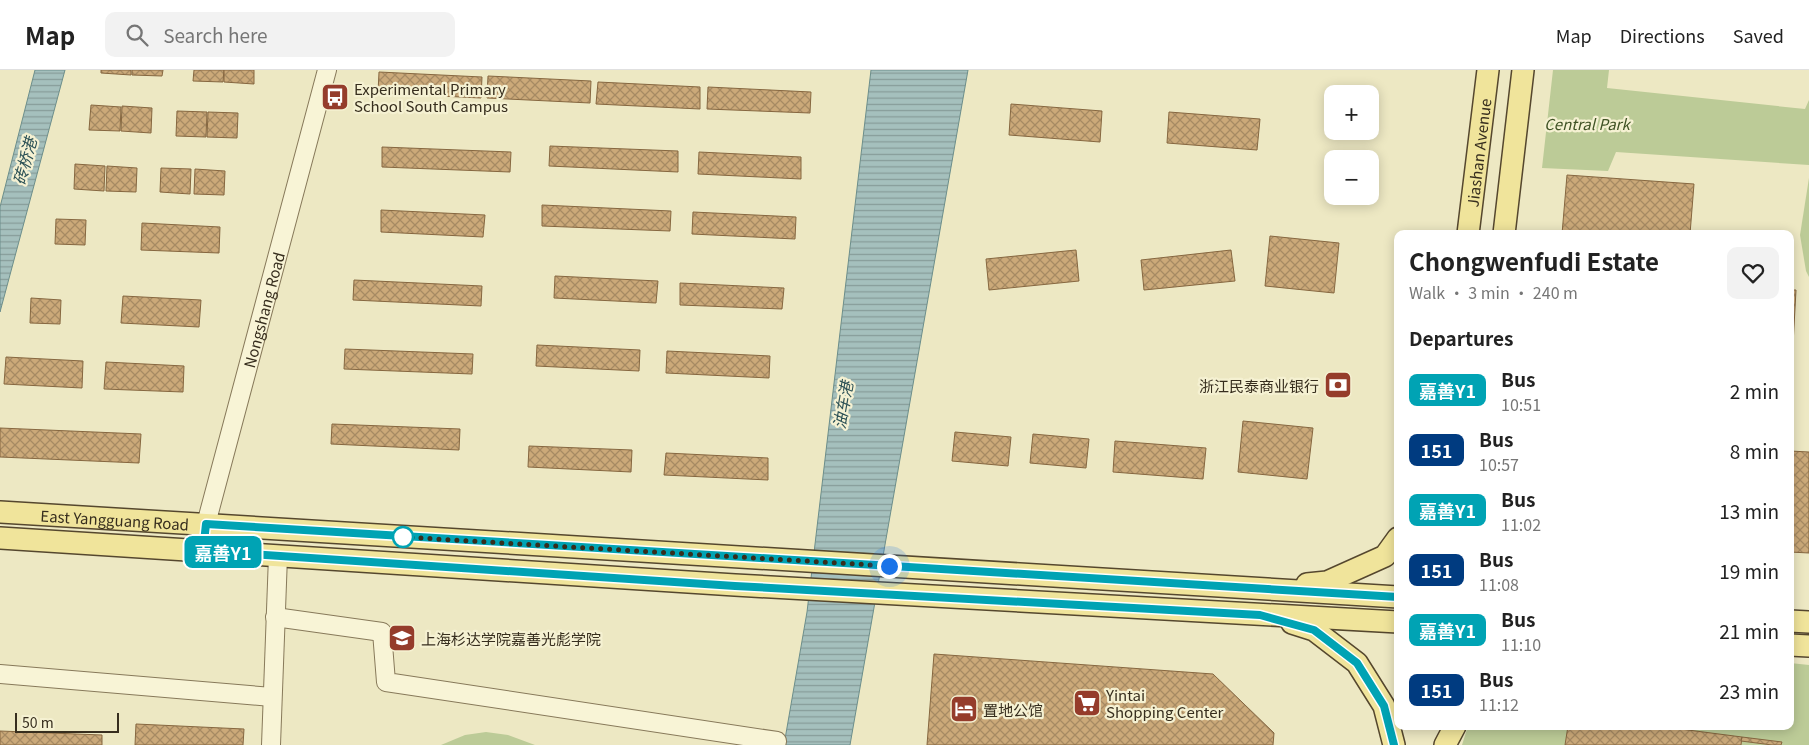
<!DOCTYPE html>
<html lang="en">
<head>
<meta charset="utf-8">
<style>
  body { margin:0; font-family:Georgia,"Noto Sans SC",serif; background:#f2f2f2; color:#222; height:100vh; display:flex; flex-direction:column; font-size:19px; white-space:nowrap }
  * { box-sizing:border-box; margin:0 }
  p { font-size:16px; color:#767676 }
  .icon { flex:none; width:28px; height:28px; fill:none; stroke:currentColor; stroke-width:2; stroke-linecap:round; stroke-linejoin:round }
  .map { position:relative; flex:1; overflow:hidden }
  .panel { position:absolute; left:1394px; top:160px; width:400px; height:500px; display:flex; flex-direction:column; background:#fff; border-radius:10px; box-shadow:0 2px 12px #0003 }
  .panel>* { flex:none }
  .badge { padding:0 10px; border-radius:8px; font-size:18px; line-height:32px }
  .controls { position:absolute; left:1324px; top:15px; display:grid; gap:10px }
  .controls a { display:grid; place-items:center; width:55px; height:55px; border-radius:10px; background:#fff; box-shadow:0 2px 12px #0003; font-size:25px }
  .scale { position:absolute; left:15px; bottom:12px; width:104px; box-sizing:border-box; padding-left:5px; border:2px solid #372e1e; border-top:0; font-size:14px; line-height:18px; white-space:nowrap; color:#372e1e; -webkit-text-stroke:4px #f5f1d2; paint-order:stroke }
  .you { position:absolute; width:25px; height:25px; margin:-12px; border:4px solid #fff; border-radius:50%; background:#1a73e8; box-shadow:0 0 0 8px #1a73e833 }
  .map>.badge { position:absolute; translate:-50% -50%; box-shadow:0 0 0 2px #fff }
  h2 { padding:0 15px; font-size:19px; line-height:45px }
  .round { display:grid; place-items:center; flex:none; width:52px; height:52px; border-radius:10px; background:#f2f2f2 }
  .head { display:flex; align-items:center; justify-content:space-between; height:85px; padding:0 15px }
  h1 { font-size:24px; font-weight:700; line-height:38px }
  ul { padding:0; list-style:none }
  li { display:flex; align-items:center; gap:15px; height:60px; padding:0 15px }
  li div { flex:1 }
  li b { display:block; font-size:19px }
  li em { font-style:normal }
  li .badge { min-width:55px; font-weight:700; text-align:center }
  header { display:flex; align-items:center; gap:30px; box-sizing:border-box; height:70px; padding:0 25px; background:#fff; border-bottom:1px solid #e0e0e0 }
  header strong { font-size:24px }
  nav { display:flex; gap:28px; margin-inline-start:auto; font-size:18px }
  .search { width:350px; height:45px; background:#f2f2f2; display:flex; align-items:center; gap:12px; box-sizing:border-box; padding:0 18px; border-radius:10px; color:#767676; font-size:19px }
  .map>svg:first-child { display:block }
  .park { fill:#bccb97 }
  .water { fill:url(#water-rules); stroke:#6c8e8b }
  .building { fill:url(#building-cross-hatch); stroke:#866740 }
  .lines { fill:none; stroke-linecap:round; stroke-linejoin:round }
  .minor-casing { stroke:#87795a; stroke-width:20 }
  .major-casing { stroke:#55472e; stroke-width:24 }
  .minor { stroke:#f8f4d6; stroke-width:18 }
  .major { stroke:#f0e49b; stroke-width:21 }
  .line-casing { stroke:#fff; stroke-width:11 }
  .line { stroke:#00a3b4; stroke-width:8 }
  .walk { stroke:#372e1e; stroke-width:5; stroke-dasharray:0 9 }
  .stop-dot { fill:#fff; stroke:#00a3b4; stroke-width:2.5 }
  .labels { text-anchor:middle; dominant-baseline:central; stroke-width:4.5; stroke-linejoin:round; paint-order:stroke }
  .poi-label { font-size:15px; fill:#372e1e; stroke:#f5f1d2; text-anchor:start }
  .park-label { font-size:15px; font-style:italic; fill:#405325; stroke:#f5f1d2 }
  .street-label { font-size:15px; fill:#372e1e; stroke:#f5f1d2 }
  .water-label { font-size:16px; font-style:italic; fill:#2d5256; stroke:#f5f1d2 }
</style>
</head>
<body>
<header>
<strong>Map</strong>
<div class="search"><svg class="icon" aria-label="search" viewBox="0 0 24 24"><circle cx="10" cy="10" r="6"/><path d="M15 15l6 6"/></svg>Search here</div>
<nav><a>Map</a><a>Directions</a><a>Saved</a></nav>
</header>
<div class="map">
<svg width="1809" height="675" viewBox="0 0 1809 675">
  <defs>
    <pattern id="water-rules" width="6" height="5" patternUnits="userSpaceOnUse" patternTransform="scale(1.25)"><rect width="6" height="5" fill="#a5c0bd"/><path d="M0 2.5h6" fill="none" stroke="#879c99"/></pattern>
    <pattern id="building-cross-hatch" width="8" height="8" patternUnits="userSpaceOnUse" patternTransform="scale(1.25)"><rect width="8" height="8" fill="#cba979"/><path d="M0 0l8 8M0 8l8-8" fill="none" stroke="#a68a63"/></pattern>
  </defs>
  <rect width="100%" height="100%" fill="#ede8c3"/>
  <g class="park">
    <polygon points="1553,0 1609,0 1607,18 1805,39 1809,30 1809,95 1616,82 1608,101 1542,98"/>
    <polygon points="1809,108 1809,207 1806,201 1800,165"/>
    <polygon points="1790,593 1809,595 1809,675 1462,675 1468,656 1790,656"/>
    <polygon points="486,662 508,665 535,675 441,675 465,665"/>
  </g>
  <g class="water">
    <polygon points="35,0 65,0 0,242 0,137"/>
    <polygon points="871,0 968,0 850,675 784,675 807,542"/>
  </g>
  <g class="building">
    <polygon points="101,0 131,0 131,5 101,3"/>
    <polygon points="132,0 163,0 162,6 132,5"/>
    <polygon points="194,0 224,0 223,12 193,11"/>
    <polygon points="224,0 254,0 254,14 224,12"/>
    <polygon points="379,2 482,7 481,28 378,23"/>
    <polygon points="488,6 591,11 590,33 487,28"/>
    <polygon points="598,12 700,17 700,39 596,34"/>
    <polygon points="708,17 811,22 810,43 707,39"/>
    <polygon points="1011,34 1102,41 1100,72 1009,65"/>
    <polygon points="91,35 121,37 120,61 89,60"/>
    <polygon points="122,36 152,38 151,63 121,61"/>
    <polygon points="177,41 207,42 206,67 176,66"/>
    <polygon points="208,42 238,43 237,68 207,67"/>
    <polygon points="1169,42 1260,49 1257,80 1167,73"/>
    <polygon points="550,76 678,81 678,102 549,96"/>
    <polygon points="382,77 511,82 510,102 382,97"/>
    <polygon points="699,82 801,87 801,109 698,104"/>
    <polygon points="75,94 105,96 104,121 74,119"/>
    <polygon points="107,96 137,98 136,122 106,121"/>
    <polygon points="161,98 191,99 190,124 160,122"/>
    <polygon points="195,99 225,101 224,125 194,124"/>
    <polygon points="1567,105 1694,114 1690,164 1562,164"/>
    <polygon points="542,135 671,141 670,161 542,156"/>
    <polygon points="381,140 485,145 483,167 381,162"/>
    <polygon points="693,142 796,147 795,169 692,164"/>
    <polygon points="56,149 86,150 85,175 55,174"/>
    <polygon points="142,153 220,157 219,183 141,180"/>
    <polygon points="1270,166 1339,173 1334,223 1265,216"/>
    <polygon points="1076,180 1079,211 989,220 986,189"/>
    <polygon points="1231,180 1235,211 1144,220 1141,190"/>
    <polygon points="555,206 658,211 656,233 554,228"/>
    <polygon points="354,210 482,216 481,236 353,230"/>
    <polygon points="680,213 784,218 782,239 680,235"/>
    <polygon points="1790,220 1796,220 1792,293 1790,293"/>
    <polygon points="123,226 201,230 199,257 121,253"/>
    <polygon points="31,228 61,230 60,254 30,253"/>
    <polygon points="537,275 640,280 639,301 536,296"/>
    <polygon points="345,279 473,284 472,304 344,299"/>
    <polygon points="667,281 770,286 769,308 666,303"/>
    <polygon points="6,287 83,291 82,318 4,314"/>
    <polygon points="106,292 184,296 183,322 104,319"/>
    <polygon points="1243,351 1313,358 1307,409 1238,402"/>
    <polygon points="332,354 460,359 459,380 331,374"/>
    <polygon points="0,358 141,364 139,393 0,387"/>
    <polygon points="955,362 1011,367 1008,396 952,391"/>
    <polygon points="1033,364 1089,369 1086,398 1030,393"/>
    <polygon points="1115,371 1206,378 1203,409 1113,402"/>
    <polygon points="529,376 632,380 631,402 528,397"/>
    <polygon points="1790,381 1809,382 1809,483 1790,482"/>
    <polygon points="666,383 768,388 768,410 664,405"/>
    <polygon points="934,584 1213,604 1274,663 1273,675 927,675"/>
    <polygon points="136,654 244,659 243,675 135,675"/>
    <polygon points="1568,656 1657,656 1742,667 1741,675 1565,675"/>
    <polygon points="0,661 102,665 102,675 0,675"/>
    <polygon points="1742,667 1782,672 1781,675 1772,675 1741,671"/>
  </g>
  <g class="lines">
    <g class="minor-casing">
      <g id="minor">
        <path id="s1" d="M 203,481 L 206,454 L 327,0"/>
        <polyline points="275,547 382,562 386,612 777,671 776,675"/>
        <polyline points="0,604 272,627"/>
        <polyline points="271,675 278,486"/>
      </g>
    </g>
    <g class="major-casing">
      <g id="major">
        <path id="s2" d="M 1468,164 L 1488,0"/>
        <polyline points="1504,164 1523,0"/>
        <path id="s3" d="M 0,442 L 1398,527"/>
        <polyline points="0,468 735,515 1398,552"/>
        <polyline points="1307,514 1327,512 1385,486 1398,468"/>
        <polyline points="1790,551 1809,552"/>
        <polyline points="1292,553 1314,560 1357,593 1384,636 1394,675"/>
        <polyline points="1790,575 1809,576"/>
        <polyline points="1445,675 1455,656"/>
      </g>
    </g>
    <use href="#minor" class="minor"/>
    <use href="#major" class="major"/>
  </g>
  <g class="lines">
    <g class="line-casing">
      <polyline id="line" points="1394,675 1384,636 1357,593 1314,560 1260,545 735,516 203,481 206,454 1398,527"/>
    </g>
    <use href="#line" class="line"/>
    <polyline class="walk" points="403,467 889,496"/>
  </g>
  <defs>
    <g id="bus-square" transform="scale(1.4375)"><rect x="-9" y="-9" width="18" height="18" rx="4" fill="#953c2b" stroke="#f5f1d2"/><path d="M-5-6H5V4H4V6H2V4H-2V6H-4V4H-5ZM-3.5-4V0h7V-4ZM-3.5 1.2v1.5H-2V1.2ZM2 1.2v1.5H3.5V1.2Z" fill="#fff"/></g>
    <g id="bank-square" transform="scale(1.4375)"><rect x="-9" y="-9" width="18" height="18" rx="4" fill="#953c2b" stroke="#f5f1d2"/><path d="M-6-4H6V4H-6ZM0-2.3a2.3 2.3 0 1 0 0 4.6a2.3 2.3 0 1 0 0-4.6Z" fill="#fff"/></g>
    <g id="university-square" transform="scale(1.4375)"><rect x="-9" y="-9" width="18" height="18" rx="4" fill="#953c2b" stroke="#f5f1d2"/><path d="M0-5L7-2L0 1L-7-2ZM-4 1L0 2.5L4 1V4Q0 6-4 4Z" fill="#fff"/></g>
    <g id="supermarket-square" transform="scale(1.4375)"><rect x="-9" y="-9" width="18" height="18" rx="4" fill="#953c2b" stroke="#f5f1d2"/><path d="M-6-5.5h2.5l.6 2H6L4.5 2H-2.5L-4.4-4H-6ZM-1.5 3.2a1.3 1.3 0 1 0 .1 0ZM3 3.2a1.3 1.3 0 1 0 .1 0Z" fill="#fff"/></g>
    <g id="hotel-square" transform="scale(1.4375)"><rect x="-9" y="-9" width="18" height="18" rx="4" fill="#953c2b" stroke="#f5f1d2"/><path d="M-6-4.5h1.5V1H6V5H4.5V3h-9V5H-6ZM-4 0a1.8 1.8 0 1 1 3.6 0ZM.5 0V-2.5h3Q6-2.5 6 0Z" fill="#fff"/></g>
  </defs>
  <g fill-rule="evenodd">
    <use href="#bus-square" x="335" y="27"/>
    <use href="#bank-square" x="1338" y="315"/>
    <use href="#university-square" x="402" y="568"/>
    <use href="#supermarket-square" x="1087" y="633"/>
    <use href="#hotel-square" x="964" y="639"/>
  </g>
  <circle class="stop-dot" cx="403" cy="467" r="10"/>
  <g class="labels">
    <g class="poi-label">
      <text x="354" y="18">Experimental Primary<tspan x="354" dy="17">School South Campus</tspan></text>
      <text x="1319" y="315" text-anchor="end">浙江民泰商业银行</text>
      <text x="421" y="568">上海杉达学院嘉善光彪学院</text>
      <text x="1106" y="624">Yintai<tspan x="1106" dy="17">Shopping Center</tspan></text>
      <text x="983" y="639">置地公馆</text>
    </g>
    <g class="park-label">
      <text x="1587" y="53">Central Park</text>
    </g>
    <g class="street-label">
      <text stroke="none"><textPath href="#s2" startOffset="82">Jiashan Avenue</textPath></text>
      <text stroke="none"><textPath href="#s1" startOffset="249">Nongshang Road</textPath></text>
      <text stroke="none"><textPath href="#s3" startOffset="115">East Yangguang Road</textPath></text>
    </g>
    <g class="water-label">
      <text transform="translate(24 91) rotate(-75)">砖桥港</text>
      <text transform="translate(842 335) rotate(-80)">油车港</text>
    </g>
  </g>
</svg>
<div class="controls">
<a>+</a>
<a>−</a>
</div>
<div class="scale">50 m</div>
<div class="you" style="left:889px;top:496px"></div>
<b class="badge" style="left:223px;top:482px;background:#00a3b4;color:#fff">嘉善Y1</b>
<section class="panel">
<div class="head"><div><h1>Chongwenfudi Estate</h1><p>Walk · 3 min · 240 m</p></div><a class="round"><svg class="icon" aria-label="heart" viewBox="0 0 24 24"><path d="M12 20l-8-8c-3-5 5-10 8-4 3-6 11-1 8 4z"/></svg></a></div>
<h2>Departures</h2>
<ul>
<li><span class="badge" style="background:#00a3b4;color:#fff">嘉善Y1</span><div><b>Bus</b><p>10:51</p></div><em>2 min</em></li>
<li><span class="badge" style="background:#003b80;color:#fff">151</span><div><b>Bus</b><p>10:57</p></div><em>8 min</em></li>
<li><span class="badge" style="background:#00a3b4;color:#fff">嘉善Y1</span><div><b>Bus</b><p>11:02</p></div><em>13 min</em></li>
<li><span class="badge" style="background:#003b80;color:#fff">151</span><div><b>Bus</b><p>11:08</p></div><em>19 min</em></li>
<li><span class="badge" style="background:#00a3b4;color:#fff">嘉善Y1</span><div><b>Bus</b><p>11:10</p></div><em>21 min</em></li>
<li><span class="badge" style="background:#003b80;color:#fff">151</span><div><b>Bus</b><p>11:12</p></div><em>23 min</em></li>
</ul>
</section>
</div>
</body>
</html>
